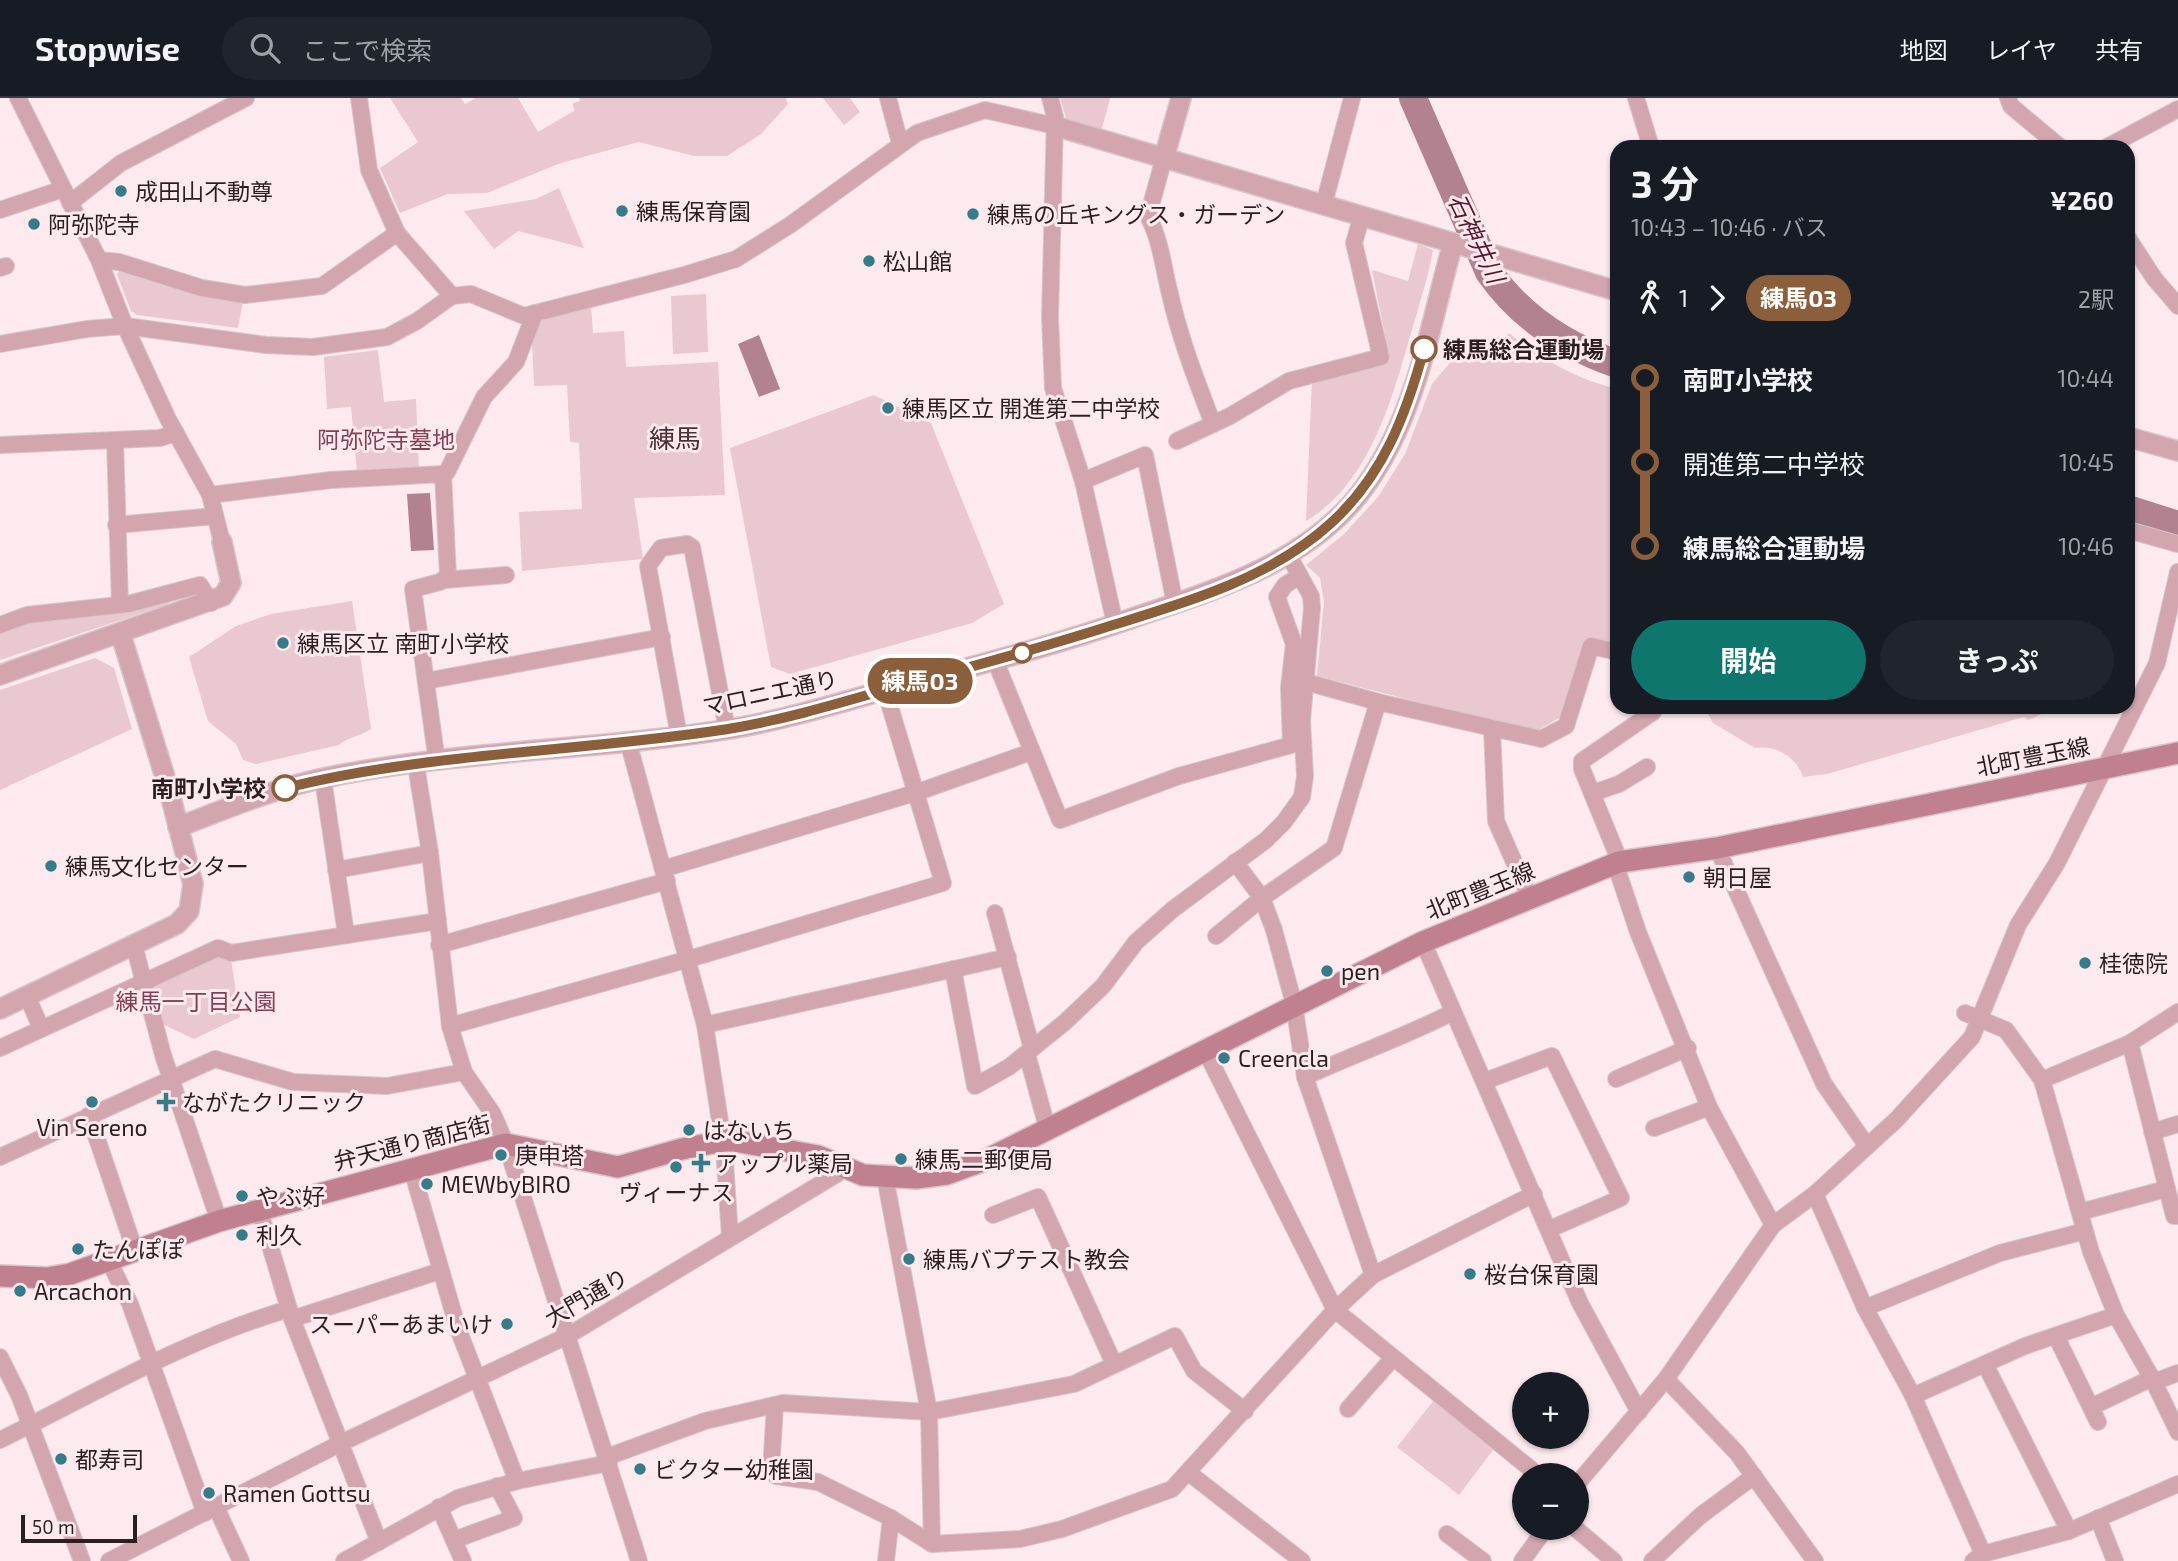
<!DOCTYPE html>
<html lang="ja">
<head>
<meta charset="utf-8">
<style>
  body { margin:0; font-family:"Exo 2","Noto Sans JP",sans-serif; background:#20242c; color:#f1f3f6; height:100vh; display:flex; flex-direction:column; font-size:26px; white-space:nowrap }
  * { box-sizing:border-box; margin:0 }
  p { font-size:23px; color:#9ea1a6 }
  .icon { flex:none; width:38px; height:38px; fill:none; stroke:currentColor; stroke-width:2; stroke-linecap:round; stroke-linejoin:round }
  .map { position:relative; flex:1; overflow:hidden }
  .details { position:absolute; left:1610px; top:42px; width:525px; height:574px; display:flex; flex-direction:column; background:#171b24; border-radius:21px; box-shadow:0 2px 5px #0004 }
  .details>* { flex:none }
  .badge { padding:0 14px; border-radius:23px; font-size:24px; line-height:46px }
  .buttons { position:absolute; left:1512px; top:1274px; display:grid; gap:14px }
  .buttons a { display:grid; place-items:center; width:77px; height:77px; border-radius:50%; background:#171b24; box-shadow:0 2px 5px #0004; font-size:35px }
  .scale { position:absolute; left:21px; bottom:18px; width:116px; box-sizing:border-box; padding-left:7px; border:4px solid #2b1f22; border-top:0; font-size:19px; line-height:24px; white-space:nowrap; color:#2b1f22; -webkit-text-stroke:5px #fdeaee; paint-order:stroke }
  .map>.badge { position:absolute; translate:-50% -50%; box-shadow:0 0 0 4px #fff }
  .legs { display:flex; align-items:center; gap:10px; height:77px; padding:0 21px; font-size:23px }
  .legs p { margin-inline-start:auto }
  .overview { display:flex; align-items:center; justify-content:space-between; height:119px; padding:0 21px }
  h1 { font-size:38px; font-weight:700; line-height:52px }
  .button { display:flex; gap:14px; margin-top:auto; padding:14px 21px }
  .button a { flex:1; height:80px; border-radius:42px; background:#0f766e; color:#fff; font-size:28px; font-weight:700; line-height:80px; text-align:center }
  .button a+a { background:#20242c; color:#f1f3f6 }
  ul { padding:0 21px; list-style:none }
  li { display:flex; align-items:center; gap:24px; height:84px; font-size:26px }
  li i { display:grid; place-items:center; width:10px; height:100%; margin:0 9px; background:currentColor }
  li i::after { content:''; width:18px; height:18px; margin:-9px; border:5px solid; border-radius:50%; background:#171b24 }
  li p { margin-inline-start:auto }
  li:first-child i { background:linear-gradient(#0000 50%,currentColor 0) }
  li:last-child i { background:linear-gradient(currentColor 50%,#0000 0) }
  header { display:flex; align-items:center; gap:42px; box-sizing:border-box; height:98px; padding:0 35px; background:#171b24; border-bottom:2px solid #363941 }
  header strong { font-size:33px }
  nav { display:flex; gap:38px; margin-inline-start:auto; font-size:24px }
  .search { width:490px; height:63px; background:#20242c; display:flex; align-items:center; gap:18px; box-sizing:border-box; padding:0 24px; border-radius:38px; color:#9ea1a6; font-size:26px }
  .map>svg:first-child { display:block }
  .green { fill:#e9c8d0 }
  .water { fill:#b2828e }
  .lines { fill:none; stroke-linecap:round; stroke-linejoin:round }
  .river { stroke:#b2828e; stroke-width:28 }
  .minor-casing { stroke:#d7c5c9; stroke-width:18 }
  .tertiary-casing { stroke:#d7c5c9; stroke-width:22 }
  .secondary-casing { stroke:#d7c5c9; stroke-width:24 }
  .minor { stroke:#d2a5af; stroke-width:16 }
  .tertiary { stroke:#d2a5af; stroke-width:19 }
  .secondary { stroke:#c08090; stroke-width:21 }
  .line-1-casing { stroke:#fff; stroke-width:16 }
  .line-1 { stroke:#8b5e3c; stroke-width:10 }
  .poi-dot { fill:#367b89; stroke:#fdeaee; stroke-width:2.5 }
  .stop-1-dot { fill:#fff; stroke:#8b5e3c; stroke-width:3.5 }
  .labels { text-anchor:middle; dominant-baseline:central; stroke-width:6; stroke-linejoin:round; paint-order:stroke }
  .poi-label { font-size:23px; fill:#2b1f22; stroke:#fdeaee; text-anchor:start }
  .stop-label { font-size:23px; font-weight:bold; fill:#2b1f22; stroke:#fdeaee; text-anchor:start }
  .park-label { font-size:23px; fill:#814053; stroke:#fdeaee }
  .street-label { font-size:23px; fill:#2b1f22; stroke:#fdeaee }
  .water-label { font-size:24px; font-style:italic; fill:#56192e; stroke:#fdeaee }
  .quarter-label { font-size:26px; fill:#483137; stroke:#fdeaee }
</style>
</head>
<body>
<header>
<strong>Stopwise</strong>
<div class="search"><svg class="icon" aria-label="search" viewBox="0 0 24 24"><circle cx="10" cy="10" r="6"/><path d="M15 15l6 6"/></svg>ここで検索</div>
<nav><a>地図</a><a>レイヤ</a><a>共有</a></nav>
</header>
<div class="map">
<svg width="2178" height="1463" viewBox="0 0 2178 1463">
  <rect width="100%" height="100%" fill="#fdeaee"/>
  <g class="green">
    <polygon points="390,0 461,0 465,6 476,0 518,0 538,34 574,13 573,5 580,3 579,0 786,0 788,6 761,36 727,58 694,58 639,44 561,65 487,95 448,96 400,115 380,70 418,44"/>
    <polygon points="823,0 850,0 860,14 844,27"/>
    <polygon points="1060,0 1110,0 1101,34 1067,23"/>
    <polygon points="559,90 584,150 518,133 494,151 464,113 536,101"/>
    <path d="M 1418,146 L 1433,152 C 1428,180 1419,207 1411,235 C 1392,301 1370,385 1306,423 L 1312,281 L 1390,262 L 1372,172 L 1408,183 Z"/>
    <polygon points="120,172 243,203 238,230 137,217 131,213 117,176"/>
    <polygon points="706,196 708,254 673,256 671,198"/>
    <polygon points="591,207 593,235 624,233 626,269 718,264 725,397 634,400 643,461 522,473 519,414 582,411 579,345 570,344 567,287 534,288 532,244 542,222"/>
    <path d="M 1509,235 C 1543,263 1575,280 1617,291 L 1617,545 L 1590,539 L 1561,619 L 1535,634 L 1317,578 L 1324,504 L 1320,480 L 1306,467 L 1344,436 L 1378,399 L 1405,356 L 1432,286 L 1454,260 L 1480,240 L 1492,257 Z"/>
    <polygon points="378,252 384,304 416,301 419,371 357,374 351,309 327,311 324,259"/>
    <polygon points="874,297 931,325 1004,506 972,525 790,576 771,569 730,350"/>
    <polygon points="168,503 169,506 0,562 0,532 12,526"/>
    <path d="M 352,503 L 371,631 C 360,639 349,638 339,647 L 256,666 L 243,662 L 236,646 L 208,623 L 189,559 L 236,528 L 271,516 Z"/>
    <polygon points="95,560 114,570 132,631 0,692 0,592"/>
    <path d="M 1704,609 L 2057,609 L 2028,622 L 2024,619 L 1827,676 L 1803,679 C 1796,658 1776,647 1755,650 L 1713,625 Z"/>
    <polygon points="218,857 231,862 240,919 194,941 160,925 150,887"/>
    <polygon points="1434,1302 1493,1352 1459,1397 1397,1349"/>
  </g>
  <g class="water">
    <polygon points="759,237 780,291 759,299 738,246"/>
    <polygon points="430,395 434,452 411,453 407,396"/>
  </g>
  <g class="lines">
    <g class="river">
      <path d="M 1413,0 L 1489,174 C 1521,220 1565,248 1617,266"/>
      <polyline points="2128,411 2178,427"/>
    </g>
    <g class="minor-casing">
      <g id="minor">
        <polyline points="18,0 99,162 125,228 168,321 210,397 222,444"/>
        <polyline points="359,0 369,72 397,135 452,198"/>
        <polyline points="888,0 900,45"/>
        <polyline points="1050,0 1055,19 1050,220 1053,290 1083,383 1115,526"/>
        <polyline points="1636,0 1651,49"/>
        <polyline points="2008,0 2011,8 2060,49"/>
        <polyline points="2107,49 2178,11"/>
        <path d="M 1164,60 L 1148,118 C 1161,143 1163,169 1170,196 C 1180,241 1197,284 1213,326"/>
        <polyline points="70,105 121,65 246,0"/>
        <polyline points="1324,106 1352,0"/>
        <polyline points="0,112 63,91"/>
        <polyline points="2128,140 2154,180 2178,208"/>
        <polyline points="99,162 119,164 202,190 245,197 322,188 397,135"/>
        <polyline points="0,170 6,168"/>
        <polyline points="0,246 87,231 125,228 266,247 313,249 387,239 417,223 452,198 471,196 524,218 684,177 736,161 790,127 917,35 985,12 1055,28"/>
        <polyline points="115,342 120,506"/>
        <polyline points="1177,343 1230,318 1289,283 1381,259 1354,145 1362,117"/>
        <polyline points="0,347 160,340 176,335"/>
        <polyline points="443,376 447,374 484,299 516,264 535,215"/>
        <polyline points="1083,383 1145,357 1175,506"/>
        <polyline points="210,397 331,382 443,376 448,478 440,484 413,491 437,664"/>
        <polyline points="116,427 215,418"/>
        <polyline points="2128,432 2178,446"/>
        <polyline points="444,482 506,477"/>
        <polyline points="0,527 27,517 128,506 200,487 211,505"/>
        <polyline points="995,562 1060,722 1179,678 1291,647 1289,589 1294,546 1277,499 1285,487 1300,478"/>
        <polyline points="426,583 662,539"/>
        <polyline points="1306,584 1378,604 1541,641 1566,628 1591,548 1617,554"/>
        <polyline points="1655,609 1653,614 1582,663 1582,671 1618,759 1618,774 1638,834 1709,1009 1773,1127"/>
        <polyline points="1492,631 1496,723 1530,800"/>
        <polyline points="679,638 648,468 661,450 687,446 692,449 727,631"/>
        <polyline points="628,643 705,927 724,1049 730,1139"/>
        <polyline points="416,667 430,755 450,928 464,974 493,1016 506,1046 639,1463"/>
        <polyline points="323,681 346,836"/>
        <polyline points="1593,695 1619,686 1647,669"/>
        <polyline points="1717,750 1824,986 1867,1048"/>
        <polyline points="1235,764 1262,800 1274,832 1294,906 1305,979 1373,1177"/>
        <polyline points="663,771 918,694 1031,654"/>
        <polyline points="336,772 430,755"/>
        <polyline points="995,815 1032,951"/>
        <polyline points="1216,838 1262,800 1334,750 1378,604"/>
        <polyline points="1423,844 1580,1205 1639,1314"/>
        <polyline points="134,847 163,957 219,1123"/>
        <polyline points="439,847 667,783"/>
        <polyline points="953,871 975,988 1009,969 1064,925 1103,888 1136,844 1172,812 1266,742 1284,724 1302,699 1305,678 1302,622 1312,510 1311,498 1289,458"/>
        <polyline points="27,898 41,930"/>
        <polyline points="1965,915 2006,932 2042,982 2091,1154 2116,1217 2154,1284 2178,1334"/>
        <polyline points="705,927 1008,859"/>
        <polyline points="450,928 689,861 943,785 885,592"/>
        <polyline points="2130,945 2174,1118 2178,1118"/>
        <polyline points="0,950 218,850 231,855 438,823"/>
        <polyline points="1205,952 1335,1212 1538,1377"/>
        <polyline points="1027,956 1047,1029"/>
        <path d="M 1305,979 C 1354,956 1405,939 1453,914"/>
        <polyline points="1616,981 1688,950"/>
        <polyline points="2042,982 2130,945 2178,914"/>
        <polyline points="1485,983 1552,958 1621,1100 1550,1131"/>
        <polyline points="89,1017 135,1153"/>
        <polyline points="1654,1030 1709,1009"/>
        <polyline points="2152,1034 2178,1026"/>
        <polyline points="0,1059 215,961 293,984 387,988 464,974"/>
        <polyline points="412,1072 458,1231 517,1383"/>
        <polyline points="885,1079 929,1314 932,1446"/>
        <polyline points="1815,1096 1865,1210 1913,1298 1983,1456"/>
        <polyline points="259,1111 292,1221 379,1444"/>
        <polyline points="2080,1114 2166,1091"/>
        <polyline points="993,1117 1038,1099 1114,1266"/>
        <polyline points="109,1163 130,1206 205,1415"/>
        <polyline points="1865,1210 2000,1155 2085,1133"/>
        <polyline points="292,1221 440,1173"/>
        <polyline points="2056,1238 2098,1324"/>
        <polyline points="0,1259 19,1297 82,1463"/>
        <polyline points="1985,1266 2069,1433"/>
        <polyline points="1666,1281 1737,1355 1815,1463"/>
        <polyline points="2154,1284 2178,1275"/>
        <polyline points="1913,1298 2025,1248 2116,1217"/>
        <polyline points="775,1307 771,1373 776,1378 818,1384 891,1420 932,1446 1020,1441 1062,1431 1172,1391 1335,1212 1373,1177 1534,1096"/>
        <polyline points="2091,1309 2152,1280"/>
        <polyline points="1348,1311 1393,1260"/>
        <path d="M 0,1342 C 94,1296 188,1240 289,1211"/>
        <polyline points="607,1359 705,1323 783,1305 929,1314 1074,1286 1175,1238 1194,1273 1245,1313"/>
        <polyline points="1189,1375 1302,1463"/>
        <polyline points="1577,1386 1666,1281 1773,1127 1815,1096 1896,1022 1972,939 2018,827 2057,765 2157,565 2178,474"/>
        <polyline points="216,1409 241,1463"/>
        <polyline points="439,1409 463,1463"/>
        <polyline points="2098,1420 2115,1463"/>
        <polyline points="1575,1430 1614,1463"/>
        <polyline points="1447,1436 1483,1463"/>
        <polyline points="454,1442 514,1420 497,1388"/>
        <polyline points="109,1463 339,1346 569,1237 837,1076 842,1068"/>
        <polyline points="344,1463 458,1400 517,1383 609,1365"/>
        <polyline points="886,1463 891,1420"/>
        <polyline points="1522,1463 1546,1430"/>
        <polyline points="1652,1463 1700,1418 1754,1378"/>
        <polyline points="1973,1463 1983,1456 2069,1433 2178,1386"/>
      </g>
    </g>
    <g class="tertiary-casing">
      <g id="tertiary">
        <polyline points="1055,28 1617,193"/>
        <polyline points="1164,60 1181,0"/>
        <polyline points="2128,339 2178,353"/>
        <polyline points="0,577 223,498 231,485 222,444"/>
        <path d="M 178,729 C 223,712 268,693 315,682 C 449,652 594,653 730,631 C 790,621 848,602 907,586 C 982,566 1059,546 1133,520 C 1211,493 1295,469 1352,405 C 1414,333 1428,234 1453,145"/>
        <polyline points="0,911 177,826 189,813 193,786 169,692 121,537"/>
      </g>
    </g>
    <g class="secondary-casing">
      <polyline id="secondary" points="0,1178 47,1180 70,1176 219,1123 506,1046 618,1069 682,1051 729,1042 818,1058 863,1077 916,1080 947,1076 988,1061 1423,844 1619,764 1717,750 2178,655"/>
    </g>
    <use href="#minor" class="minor"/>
    <use href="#tertiary" class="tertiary"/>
    <use href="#secondary" class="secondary"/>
  </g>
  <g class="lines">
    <g class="line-1-casing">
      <path id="line-1" d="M 285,690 C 430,654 581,654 728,631 C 782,622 833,607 885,592 C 956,573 1027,554 1097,532 C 1177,507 1268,483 1331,425 C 1383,378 1406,317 1424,251"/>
    </g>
    <use href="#line-1" class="line-1"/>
  </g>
  <g class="poi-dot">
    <circle cx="121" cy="93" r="7"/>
    <circle cx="622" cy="113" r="7"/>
    <circle cx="973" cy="116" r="7"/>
    <circle cx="34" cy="126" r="7"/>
    <circle cx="869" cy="163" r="7"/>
    <circle cx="888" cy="310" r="7"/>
    <circle cx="283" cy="545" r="7"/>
    <circle cx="51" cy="768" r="7"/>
    <circle cx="1689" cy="779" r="7"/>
    <circle cx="2085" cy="865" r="7"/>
    <circle cx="1327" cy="873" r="7"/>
    <circle cx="1224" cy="960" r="7"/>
    <circle cx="92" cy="1004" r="7"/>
    <path d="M162.5 993.5h7v7h7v7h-7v7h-7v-7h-7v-7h7z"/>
    <circle cx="689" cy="1032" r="7"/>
    <circle cx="501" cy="1057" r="7"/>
    <circle cx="901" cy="1061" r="7"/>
    <path d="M697.5 1054.5h7v7h7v7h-7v7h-7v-7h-7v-7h7z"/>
    <circle cx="676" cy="1069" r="7"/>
    <circle cx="427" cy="1086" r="7"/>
    <circle cx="242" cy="1098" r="7"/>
    <circle cx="242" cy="1137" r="7"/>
    <circle cx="78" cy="1151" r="7"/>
    <circle cx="909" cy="1161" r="7"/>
    <circle cx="1470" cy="1176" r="7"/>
    <circle cx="20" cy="1193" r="7"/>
    <circle cx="507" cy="1226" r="7"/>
    <circle cx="61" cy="1361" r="7"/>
    <circle cx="640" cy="1371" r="7"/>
    <circle cx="209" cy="1395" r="7"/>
  </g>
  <g class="stop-1-dot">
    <circle cx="1424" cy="251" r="12"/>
    <circle cx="1022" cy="555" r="9"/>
    <circle cx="285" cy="690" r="12"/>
  </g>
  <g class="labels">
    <g class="poi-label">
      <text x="135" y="93">成田山不動尊</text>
      <text x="636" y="113">練馬保育園</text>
      <text x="987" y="116">練馬の丘キングス・ガーデン</text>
      <text x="48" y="126">阿弥陀寺</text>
      <text x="883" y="163">松山館</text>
      <text x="902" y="310">練馬区立 開進第二中学校</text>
      <text x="297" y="545">練馬区立 南町小学校</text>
      <text x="65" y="768">練馬文化センター</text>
      <text x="1703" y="779">朝日屋</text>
      <text x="2099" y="865">桂徳院</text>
      <text x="1341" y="873">pen</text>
      <text x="1238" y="960">Creencla</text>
      <text x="182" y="1004">ながたクリニック</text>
      <text x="92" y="1029" text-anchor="middle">Vin Sereno</text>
      <text x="703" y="1032">はないち</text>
      <text x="515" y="1057">庚申塔</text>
      <text x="915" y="1061">練馬二郵便局</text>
      <text x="715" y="1065">アップル薬局</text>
      <text x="441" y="1086">MEWbyBIRO</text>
      <text x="676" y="1094" text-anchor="middle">ヴィーナス</text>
      <text x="256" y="1098">やぶ好</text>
      <text x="256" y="1137">利久</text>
      <text x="92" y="1151">たんぽぽ</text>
      <text x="923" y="1161">練馬バプテスト教会</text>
      <text x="1484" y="1176">桜台保育園</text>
      <text x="34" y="1193">Arcachon</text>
      <text x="493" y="1226" text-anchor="end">スーパーあまいけ</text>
      <text x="75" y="1361">都寿司</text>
      <text x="654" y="1371">ビクター幼稚園</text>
      <text x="223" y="1395">Ramen Gottsu</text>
    </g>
    <g class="stop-label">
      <text x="1443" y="251">練馬総合運動場</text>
      <text x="266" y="690" text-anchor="end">南町小学校</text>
    </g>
    <g class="park-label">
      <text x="386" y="341">阿弥陀寺墓地</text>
      <text x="196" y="903">練馬一丁目公園</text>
    </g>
    <g class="street-label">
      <text transform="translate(770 594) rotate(-12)">マロニエ通り</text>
      <text transform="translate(2033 658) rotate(-11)">北町豊玉線</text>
      <text transform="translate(1480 792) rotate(-22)">北町豊玉線</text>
      <text transform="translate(412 1044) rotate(-14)">弁天通り商店街</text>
      <text transform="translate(586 1199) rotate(-30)">大門通り</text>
    </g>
    <g class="water-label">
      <text transform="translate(1477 140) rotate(64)">石神井川</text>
    </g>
    <g class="quarter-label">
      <text x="675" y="339">練馬</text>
    </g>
  </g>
</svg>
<div class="buttons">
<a>+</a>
<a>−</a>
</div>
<div class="scale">50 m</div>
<b class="badge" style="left:920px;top:583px;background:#8b5e3c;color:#fff">練馬03</b>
<section class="details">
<div class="overview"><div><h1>3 分</h1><p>10:43 – 10:46 · バス</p></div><b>¥260</b></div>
<div class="legs"><svg class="icon" aria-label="walk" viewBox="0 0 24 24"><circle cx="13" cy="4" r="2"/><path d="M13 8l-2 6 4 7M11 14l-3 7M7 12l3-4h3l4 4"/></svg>1<svg class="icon" aria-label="forward" viewBox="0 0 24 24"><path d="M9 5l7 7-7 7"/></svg><b class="badge" style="background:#8b5e3c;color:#fff">練馬03</b><p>2駅</p></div>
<ul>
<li><i style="color:#8b5e3c"></i><b>南町小学校</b><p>10:44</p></li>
<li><i style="color:#8b5e3c"></i><span>開進第二中学校</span><p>10:45</p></li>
<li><i style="color:#8b5e3c"></i><b>練馬総合運動場</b><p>10:46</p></li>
</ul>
<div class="button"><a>開始</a><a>きっぷ</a></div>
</section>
</div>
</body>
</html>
